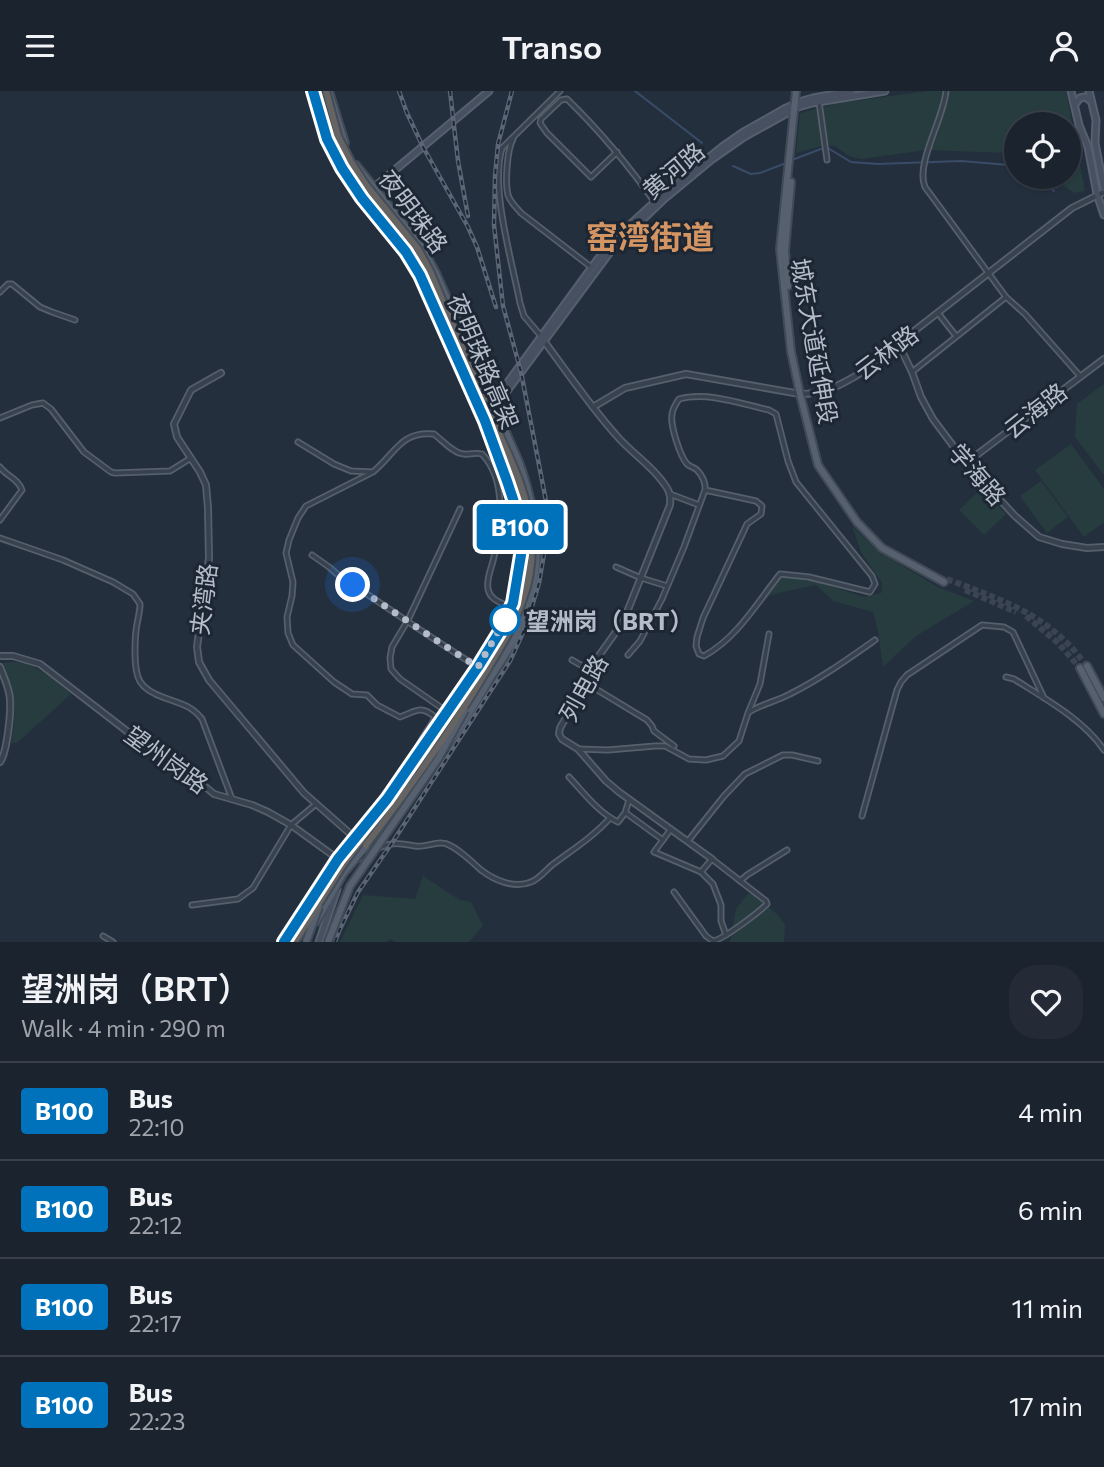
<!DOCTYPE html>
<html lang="en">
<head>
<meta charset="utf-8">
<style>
  body { margin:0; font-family:Commissioner,"Noto Sans SC",sans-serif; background:#242b36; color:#f1f3f6; height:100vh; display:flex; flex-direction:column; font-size:26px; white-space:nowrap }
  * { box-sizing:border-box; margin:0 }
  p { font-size:23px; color:#a0a4aa }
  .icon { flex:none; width:38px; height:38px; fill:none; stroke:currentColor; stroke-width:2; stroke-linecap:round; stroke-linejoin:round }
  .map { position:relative; height:851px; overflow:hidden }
  .sheet { display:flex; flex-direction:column; background:#1b232e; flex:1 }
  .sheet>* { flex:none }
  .badge { padding:0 14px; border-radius:5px; font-size:24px; line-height:46px }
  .controls { position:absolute; left:1004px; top:21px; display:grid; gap:14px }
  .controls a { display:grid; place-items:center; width:77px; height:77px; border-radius:50%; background:#1b232e; box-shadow:0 2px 5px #0004,0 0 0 2px #39404a; font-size:35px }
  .you { position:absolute; width:35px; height:35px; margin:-18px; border:5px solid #fff; border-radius:50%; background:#1a73e8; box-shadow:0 0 0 10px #1a73e833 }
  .map>.badge { position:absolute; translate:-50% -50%; box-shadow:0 0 0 4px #fff }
  .round { display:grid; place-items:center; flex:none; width:74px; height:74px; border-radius:28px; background:#242b36 }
  .summary { display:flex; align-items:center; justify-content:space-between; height:119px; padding:0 21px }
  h1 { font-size:33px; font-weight:600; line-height:52px }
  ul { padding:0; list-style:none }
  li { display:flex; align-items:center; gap:21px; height:98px; padding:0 21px; border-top:2px solid #39404a }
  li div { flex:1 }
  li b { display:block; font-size:26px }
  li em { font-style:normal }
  li .badge { min-width:77px; font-weight:700; text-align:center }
  header { display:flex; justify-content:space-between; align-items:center; height:91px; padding:0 21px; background:#1b232e; font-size:32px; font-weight:600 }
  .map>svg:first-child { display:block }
  .green { fill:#263c3f }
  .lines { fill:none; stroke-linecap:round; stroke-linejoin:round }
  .stream { stroke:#394c67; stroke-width:2 }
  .primary-tunnel { stroke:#3a4453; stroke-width:6; stroke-dasharray:6 3; stroke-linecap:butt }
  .minor-casing { stroke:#565f6c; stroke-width:7 }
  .tertiary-casing { stroke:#565f6c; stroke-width:8 }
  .secondary-casing { stroke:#565f6c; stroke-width:9 }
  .primary-casing { stroke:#414a57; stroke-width:10 }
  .minor { stroke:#38414e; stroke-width:3.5 }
  .tertiary { stroke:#38414e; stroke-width:4.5 }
  .secondary { stroke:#465061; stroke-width:5 }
  .primary { stroke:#56606e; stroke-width:6 }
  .rail-casing { stroke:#5a6575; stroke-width:4.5 }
  .rail { stroke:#1d2633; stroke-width:2; stroke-dasharray:5; stroke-linecap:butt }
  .primary-bridge-casing { stroke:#414a57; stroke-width:10; stroke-linecap:butt }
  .trunk-bridge-casing { stroke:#434c59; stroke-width:10; stroke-linecap:butt }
  .primary-bridge { stroke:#56606e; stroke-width:6 }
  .trunk-bridge { stroke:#656462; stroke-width:6 }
  .line-casing { stroke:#fff; stroke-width:16 }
  .line { stroke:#0072bc; stroke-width:10 }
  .walk { stroke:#b4bcc9; stroke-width:7; stroke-dasharray:0 12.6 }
  .stop-dot { fill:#fff; stroke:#0072bc; stroke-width:3.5 }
  .labels { text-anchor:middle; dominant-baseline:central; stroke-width:6; stroke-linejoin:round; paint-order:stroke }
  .street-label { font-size:24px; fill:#b4bcc9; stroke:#1d2633 }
  .stop-label { font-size:24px; font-weight:bold; fill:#b4bcc9; stroke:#1d2633; text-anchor:start }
  .district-label { font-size:32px; font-weight:bold; fill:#d59563; stroke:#1d2633 }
</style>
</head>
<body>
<header><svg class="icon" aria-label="menu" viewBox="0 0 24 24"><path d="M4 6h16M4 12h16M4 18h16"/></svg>Transo<svg class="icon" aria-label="person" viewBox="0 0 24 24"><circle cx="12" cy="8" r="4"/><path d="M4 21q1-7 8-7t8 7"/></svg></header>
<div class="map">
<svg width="1104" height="851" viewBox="0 0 1104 851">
  <rect width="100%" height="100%" fill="#242f3e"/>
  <g class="green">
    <polygon points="927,0 1066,0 1085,100 1074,102 1051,86 1069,86 1069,33 1017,33 1017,65 1008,62 926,59 861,68 849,65 835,55 825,54 796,62 800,22 841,12"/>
    <polygon points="1104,293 1104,384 1075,346 1077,313"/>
    <polygon points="1071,353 1104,398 1104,431 1084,446 1035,379"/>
    <polygon points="1041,390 1068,426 1047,442 1020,405"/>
    <polygon points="981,398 1006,423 984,444 959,419"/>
    <polygon points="852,435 879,461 938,496 974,510 916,545 883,576 878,540 873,521 833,510 816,494 783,501 769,505 746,531 743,527 774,487 806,487 864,506 881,502 882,492 861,461"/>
    <path d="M 12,571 C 36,571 53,589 71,603 L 17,652 L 11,652 C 17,622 15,601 3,572 Z"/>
    <polygon points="423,785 460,809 471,811 483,835 469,851 395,851 391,848 385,851 340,851 363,804 415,808"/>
    <polygon points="750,800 779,825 785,834 784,851 730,851 736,818"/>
  </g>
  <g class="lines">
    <g class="stream">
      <polyline points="635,0 702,52"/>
      <polyline points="792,69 826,56 851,71 878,73 961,70 1009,74 1017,79"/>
      <polyline points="733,75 751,83 760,82 786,72"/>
      <polyline points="1030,86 1054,100"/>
    </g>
    <g class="primary-tunnel">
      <path d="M 947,488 C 988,504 1033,518 1065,550 C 1073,557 1080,567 1087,575"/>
      <polyline points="965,499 1016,521"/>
      <polyline points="1026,525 1058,552 1080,577"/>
    </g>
    <g class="minor-casing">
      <g id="minor">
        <path d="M 946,0 C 944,27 915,73 925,96 L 1006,206"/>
        <polyline points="819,11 827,69"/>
        <path d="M 513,48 C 507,59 505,91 508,104 C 510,111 516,116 521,122 L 591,176"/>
        <path d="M 617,61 L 591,86 L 547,42 L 540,32 L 541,28 L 561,9 L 567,8 C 600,40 629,75 656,113"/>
        <polyline points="0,201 8,193 12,193 40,216 52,221 75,229"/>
        <polyline points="938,222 956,245"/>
        <path d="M 541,245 L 524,225 L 520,212 C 512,170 490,97 502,57 L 560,0"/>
        <polyline points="912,281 1006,206 1025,223 1080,285"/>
        <polyline points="0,327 32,314 43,312 51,318 84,361 111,381 115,382 170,380 191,367"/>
        <path d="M 298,351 L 334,373 L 351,380 L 373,381 C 396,362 400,340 434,343 C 442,349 454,363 464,363 C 470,364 475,361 482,363 C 507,389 501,433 494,466 C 492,476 486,487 488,498 C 490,508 499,511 508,515 L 507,520 L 480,567 L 478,576 C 430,547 384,514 337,483 L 329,476 L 312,464"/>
        <path d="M 0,376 C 6,385 18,387 22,399 L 0,429"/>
        <path d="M 371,382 L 306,415 L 298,427 L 289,449 L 286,462 L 293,491 L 292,505 L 287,526 L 288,542 L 293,554 L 334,591 L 352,603 L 367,604 L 377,614 L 400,626 C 415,621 420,613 435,626 C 430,638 420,647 417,660"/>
        <polyline points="670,403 699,414"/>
        <path d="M 0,447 L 63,469 L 113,491 L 133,503 L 140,513 C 140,522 137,530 136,540 C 135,547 135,555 135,562 C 135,588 139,598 165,607 C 181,613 191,614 202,628 L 232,708"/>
        <polyline points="616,476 641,487 667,495"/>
        <path d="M 628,564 L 640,550 L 662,508 L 684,456 L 705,399 C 706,392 702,384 697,379 C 694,376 690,376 687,373 C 680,365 670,334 672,324 C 672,318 676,313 679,308 C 707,300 742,313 769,319 L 776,323 L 788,370 L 796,391 L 872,485 L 875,493 L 870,501 L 809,486 L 780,483 C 757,512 737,547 704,565 L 699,563 L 696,555 L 697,546 L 703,527 L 747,433 L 761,423 L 762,415 L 756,410 L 705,399"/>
        <polyline points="572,569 591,580"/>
        <path d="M 1006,586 L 1014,588 C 1044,607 1084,629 1104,659"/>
        <polyline points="586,592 647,629 652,635 654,640 674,655"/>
        <polyline points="446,620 400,588 391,578 390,567 392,556 408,529 460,418"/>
        <path d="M 749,621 C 762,613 777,610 790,603 C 820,588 848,568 875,549"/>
        <polyline points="578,658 608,659 655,655 665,655 689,668 706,669 723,665 739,650 748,622 760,593 769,543"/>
        <path d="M 569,686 C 584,702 599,722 618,731 L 625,722 L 629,709"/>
        <polyline points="626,722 663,749"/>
        <polyline points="862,725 897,599 901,591 907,584 982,534 1004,536 1013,541 1044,607"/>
        <polyline points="671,738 654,761 701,781 713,793 721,814 721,830 726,844"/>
        <polyline points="688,750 724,705 745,683 783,664 792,664 818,670"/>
        <path d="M 379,757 C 391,750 402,753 415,755 C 425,757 433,751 442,752 C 453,752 472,771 481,779 C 494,789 514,798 531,791 C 539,788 545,780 552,774 C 572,759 593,746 610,727"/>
        <polyline points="357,769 372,761"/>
        <polyline points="740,790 747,784 787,759"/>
        <path d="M 674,801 L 706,845 L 713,850 C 724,848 759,821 767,813 L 766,810 L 712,768 L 701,781"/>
        <polyline points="192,814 238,808 253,797 291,734 316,713"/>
        <polyline points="103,845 113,851"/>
      </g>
    </g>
    <g class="tertiary-casing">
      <g id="tertiary">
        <path d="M 544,250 C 567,281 590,315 616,344 C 631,362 652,374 665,394 C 670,400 671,406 670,414 L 623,531 L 598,566 L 586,592 L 560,637 L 559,643 L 562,648 L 578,658 L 606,690 L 619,701 L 712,768"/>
        <polyline points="898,252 912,281 921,306 933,328 966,372 1015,425 1039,446 1062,453 1087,457 1104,456"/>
        <polyline points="221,282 191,299 174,333 177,346 200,381 206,394 208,417 209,467 197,556 199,571 209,589 304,702 355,747"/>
        <path d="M 593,316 L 625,297 L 686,283 L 800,303 C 824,303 839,295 859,283 L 1072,117 L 1104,101"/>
        <polyline points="966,372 1104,268"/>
        <polyline points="0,565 13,565 40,573 128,641 139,649 165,662 214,703 252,714 268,721 291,734 338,768"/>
        <path d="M 0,576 C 4,586 10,599 10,609 C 11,622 7,662 0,671"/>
      </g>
    </g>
    <g class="secondary-casing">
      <g id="secondary">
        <polyline points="1071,0 1079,34 1088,56 1097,103 1104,124"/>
        <polyline points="1089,0 1096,29 1095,52 1104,98"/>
        <polyline points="1075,13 1080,7 1085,6 1091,10"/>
        <polyline points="371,99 489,0"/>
        <polyline points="484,324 598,168 623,140 658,108 722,56 742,42 786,17 799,11 813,7 852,0"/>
        <polyline points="487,327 613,157 664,108 711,69 744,46 798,16 812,12 885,0"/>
        <polyline points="319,851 337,798"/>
      </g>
    </g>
    <g class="primary-casing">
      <g id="primary">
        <path d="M 313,0 C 321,26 327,52 341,75 C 363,113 398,144 419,182 C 433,207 443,235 454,260 C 472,300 489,338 503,379 C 511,398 519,419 521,440 C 523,478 515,516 496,548"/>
        <polyline points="329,0 345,52"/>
        <polyline points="796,0 780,158 791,260 800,303 818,374 857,431 882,457 944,491"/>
        <path d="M 356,74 L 422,156 L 436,182 L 519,371 C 542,435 545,487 514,549 C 507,562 499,574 491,586 C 477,610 464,633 447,655"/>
        <polyline points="788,195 785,160 791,91"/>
        <polyline points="1087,575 1104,607"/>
        <polyline points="1080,577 1104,623"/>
        <polyline points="380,739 409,705"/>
        <polyline points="316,831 343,783 368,753"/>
        <polyline points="284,851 338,768 387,708 475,581"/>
      </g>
    </g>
    <use href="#minor" class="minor"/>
    <use href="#tertiary" class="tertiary"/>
    <use href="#secondary" class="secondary"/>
    <use href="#primary" class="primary"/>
    <g class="rail-casing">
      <g id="rail">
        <polyline points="399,0 407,22 423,56 468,136 477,156 496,216"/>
        <polyline points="450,0 458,70 468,125"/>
        <polyline points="335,851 339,840 358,801 392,752 510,570 526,535 539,492 545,457 546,410 521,281 503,215 494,134 495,85 498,53 512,0"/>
      </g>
    </g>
    <use href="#rail" class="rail"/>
    <g class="primary-bridge-casing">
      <g id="primary-bridge">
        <polyline points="306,851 319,816"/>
        <polyline points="328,851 350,795 438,668 465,619"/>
      </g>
    </g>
    <g class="trunk-bridge-casing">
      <g id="trunk-bridge">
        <polyline points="326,0 338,45 351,71 366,94 418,158 430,180 484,308"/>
        <path d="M 366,754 C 408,699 449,643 484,584 C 499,559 514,535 523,508 C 531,487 533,462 531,440 C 528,400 507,361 491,325"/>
        <path d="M 295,851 L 343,774 L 425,663 L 481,577 L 502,543 L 514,520 L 520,503 L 525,479 L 526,439 L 518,403 L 487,324 L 429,189 C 419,171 409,155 397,139 C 378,115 356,94 341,66 C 330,46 325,22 318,0"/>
      </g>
    </g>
    <use href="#primary-bridge" class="primary-bridge"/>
    <use href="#trunk-bridge" class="trunk-bridge"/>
  </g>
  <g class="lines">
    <g class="line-casing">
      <polyline id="line" points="284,851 338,768 387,708 478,576 499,542 513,512 521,464 521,439 518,423 507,390 485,330 420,184 406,161 362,107 342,77 327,48 313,0"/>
    </g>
    <use href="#line" class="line"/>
    <path class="walk" d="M 353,494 C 395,521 436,550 478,576 L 506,527 L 505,529"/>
  </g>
  <circle class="stop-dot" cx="505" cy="529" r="14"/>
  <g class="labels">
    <g class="street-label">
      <text transform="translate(673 79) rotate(-40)">黄河路</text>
      <text transform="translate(414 120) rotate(53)">夜明珠路</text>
      <text transform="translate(815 250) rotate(80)">城东大道延伸段</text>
      <text transform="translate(886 261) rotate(-37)">云林路</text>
      <text transform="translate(484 270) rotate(67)">夜明珠路高架</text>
      <text transform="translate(1035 319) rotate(-38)">云海路</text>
      <text transform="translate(978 383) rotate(49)">学海路</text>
      <text transform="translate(203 508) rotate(-83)">夹湾路</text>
      <text transform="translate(583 597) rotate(-61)">列电路</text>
      <text transform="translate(167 668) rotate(36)">望州岗路</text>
    </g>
    <g class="stop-label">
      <text x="526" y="529">望洲岗（BRT）</text>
    </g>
    <g class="district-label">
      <text x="650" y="145">窑湾街道</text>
    </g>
  </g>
</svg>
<div class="controls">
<a><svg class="icon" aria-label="locate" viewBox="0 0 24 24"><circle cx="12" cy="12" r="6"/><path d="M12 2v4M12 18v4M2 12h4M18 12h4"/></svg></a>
</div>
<div class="you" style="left:353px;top:494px"></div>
<b class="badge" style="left:520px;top:436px;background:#0072bc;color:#fff">B100</b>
</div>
<section class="sheet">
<div class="summary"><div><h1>望洲岗（BRT）</h1><p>Walk · 4 min · 290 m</p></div><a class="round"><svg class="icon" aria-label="heart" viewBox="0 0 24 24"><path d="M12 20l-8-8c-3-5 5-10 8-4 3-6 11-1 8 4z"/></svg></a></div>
<ul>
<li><span class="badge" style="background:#0072bc;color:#fff">B100</span><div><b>Bus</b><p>22:10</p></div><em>4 min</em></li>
<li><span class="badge" style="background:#0072bc;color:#fff">B100</span><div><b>Bus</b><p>22:12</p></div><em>6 min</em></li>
<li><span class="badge" style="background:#0072bc;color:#fff">B100</span><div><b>Bus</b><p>22:17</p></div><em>11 min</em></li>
<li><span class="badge" style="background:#0072bc;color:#fff">B100</span><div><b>Bus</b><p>22:23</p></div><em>17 min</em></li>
</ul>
</section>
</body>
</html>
